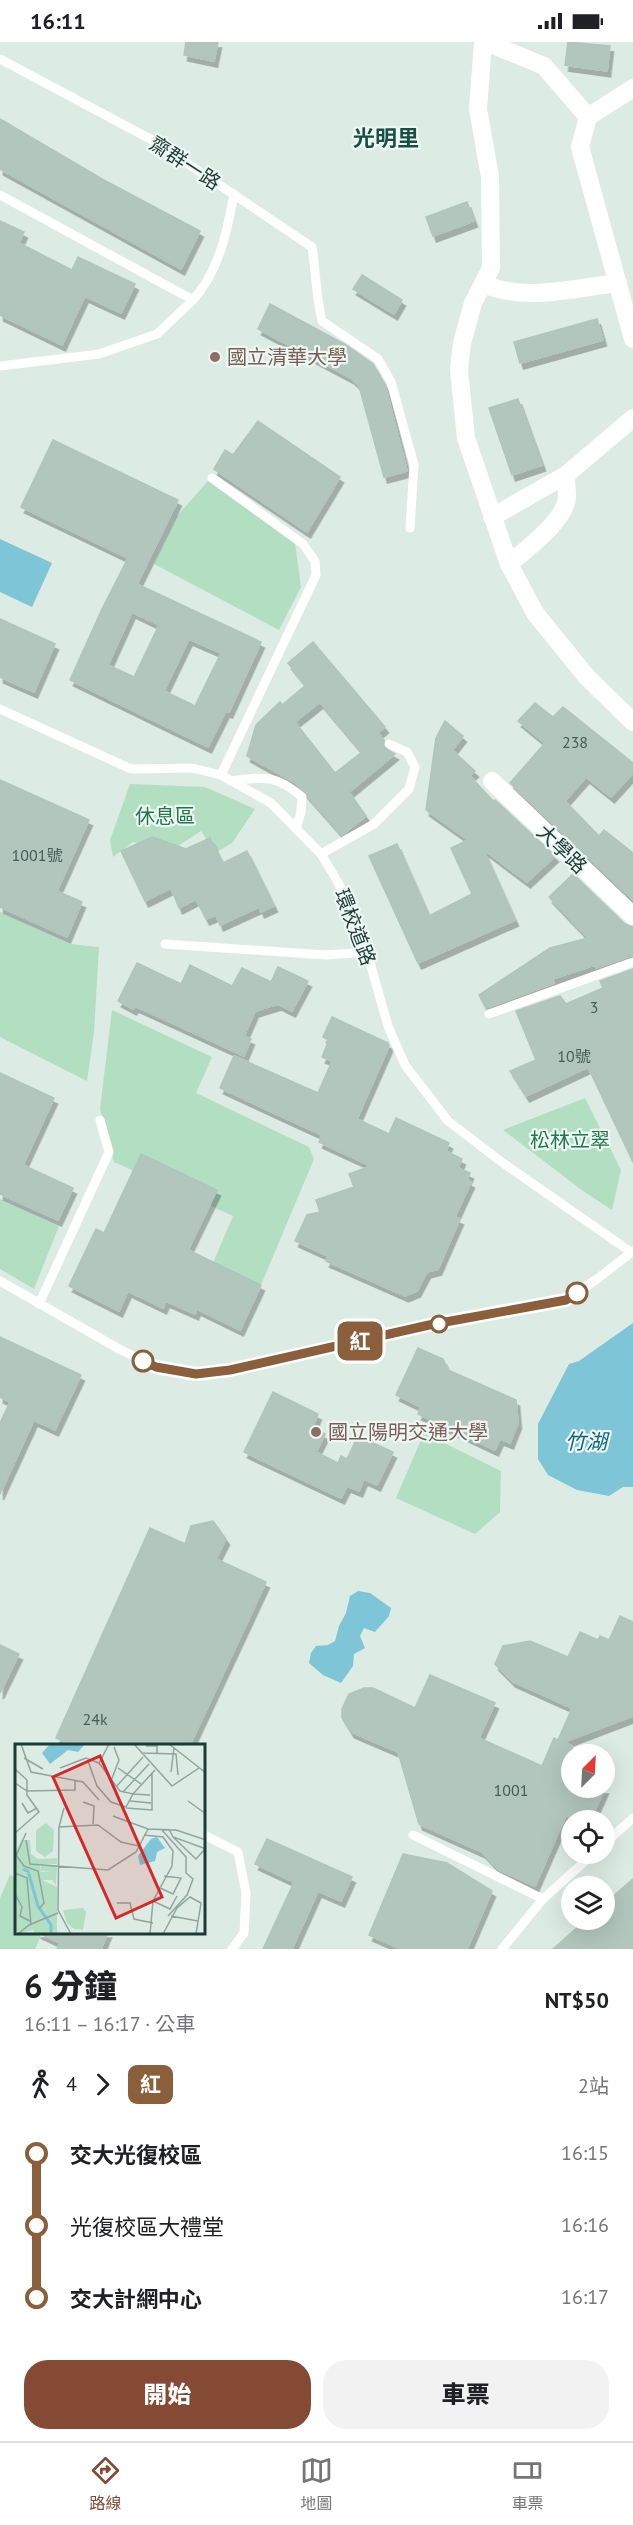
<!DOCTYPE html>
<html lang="zh-TW">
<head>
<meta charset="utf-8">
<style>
  body { margin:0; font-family:"PT Sans","Noto Sans TC",sans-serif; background:#f2f2f2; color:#202124; height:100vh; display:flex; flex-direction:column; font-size:22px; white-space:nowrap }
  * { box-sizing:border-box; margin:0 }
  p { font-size:20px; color:#757577 }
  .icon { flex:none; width:33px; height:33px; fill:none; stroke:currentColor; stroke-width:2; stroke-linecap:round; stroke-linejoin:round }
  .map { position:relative; height:1907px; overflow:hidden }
  .panel { display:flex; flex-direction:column; background:#fff; flex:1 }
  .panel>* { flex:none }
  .badge { padding:0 12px; border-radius:9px; font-size:21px; line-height:39px }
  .needle { width:39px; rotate:24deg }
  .controls { position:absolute; left:561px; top:1702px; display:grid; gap:12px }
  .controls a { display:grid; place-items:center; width:54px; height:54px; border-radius:50%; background:#fff; box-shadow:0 6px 24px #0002; font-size:30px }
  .map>.badge { position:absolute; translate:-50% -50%; box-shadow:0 0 0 3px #fff }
  .legs { display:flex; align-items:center; gap:9px; height:66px; padding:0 24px; font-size:20px }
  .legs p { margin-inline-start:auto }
  .summary { display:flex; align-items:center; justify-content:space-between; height:102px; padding:0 24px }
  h1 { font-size:33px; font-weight:800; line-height:45px }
  .primary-button { display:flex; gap:12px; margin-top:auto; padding:12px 24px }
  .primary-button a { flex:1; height:69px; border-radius:24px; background:#844a33; color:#fff; font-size:24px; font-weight:800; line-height:69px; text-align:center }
  .primary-button a+a { background:#f2f2f2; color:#202124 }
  ul { padding:0 24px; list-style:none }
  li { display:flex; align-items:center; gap:21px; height:72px; font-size:22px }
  li i { display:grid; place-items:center; width:9px; height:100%; margin:0 8px; background:currentColor }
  li i::after { content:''; width:15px; height:15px; margin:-8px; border:4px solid; border-radius:50%; background:#fff }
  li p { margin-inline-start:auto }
  li:first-child i { background:linear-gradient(#0000 50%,currentColor 0) }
  li:last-child i { background:linear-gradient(currentColor 50%,#0000 0) }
  .status { display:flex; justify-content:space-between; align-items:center; height:42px; padding:0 30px; background:#fff; direction:ltr }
  .status svg { height:16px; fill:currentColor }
  .menu { display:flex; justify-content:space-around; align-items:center; height:84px; border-top:2px solid #e0e0e0; background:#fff; font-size:16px; color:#757577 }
  .menu a { display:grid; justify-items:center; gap:3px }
  .menu .current { color:#844a33 }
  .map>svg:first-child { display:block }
  .green { fill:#b2dfc1 }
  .water { fill:#7dc5d7 }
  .building { fill:#b2c6be; stroke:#afc5bd; stroke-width:1.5; fill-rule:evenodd; filter:url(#shadow) }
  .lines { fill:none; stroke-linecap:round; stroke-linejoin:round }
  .service { stroke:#fff; stroke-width:9 }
  .minor { stroke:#fff; stroke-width:18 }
  .line-1-casing { stroke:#fff; stroke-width:14 }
  .line-1 { stroke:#8b5e3c; stroke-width:9 }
  .education-dot { fill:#8d6e63; stroke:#edf7f3; stroke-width:2 }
  .stop-1-dot { fill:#fff; stroke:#8b5e3c; stroke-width:3 }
  .labels { text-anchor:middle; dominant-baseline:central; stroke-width:4.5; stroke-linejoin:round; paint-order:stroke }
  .number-label { font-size:16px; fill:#425e57 }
  .street-label { font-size:20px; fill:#1d3b35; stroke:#edf7f3 }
  .education-label { font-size:20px; fill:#785e54; stroke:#edf7f3; text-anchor:start }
  .park-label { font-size:20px; fill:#237647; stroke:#edf7f3 }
  .water-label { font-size:21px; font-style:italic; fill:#11667d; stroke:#edf7f3 }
  .quarter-label { font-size:22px; font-weight:bold; fill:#174f44; stroke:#edf7f3 }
  .inset-river { fill:none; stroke:#7dc5d7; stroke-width:3 }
  .inset-road { fill:none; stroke:#90a59f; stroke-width:1.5 }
  .view { fill:#d62828; fill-opacity:0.15; stroke:#d62828; stroke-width:3 }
  .inset-edge { fill:none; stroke:#1d3b35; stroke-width:3 }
</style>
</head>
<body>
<div class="status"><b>16:11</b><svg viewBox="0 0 49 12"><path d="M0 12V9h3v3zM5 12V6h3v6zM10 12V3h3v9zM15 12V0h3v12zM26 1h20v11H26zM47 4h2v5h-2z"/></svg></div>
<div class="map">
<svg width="633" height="1907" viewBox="0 0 633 1907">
  <defs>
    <filter id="shadow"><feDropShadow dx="3.5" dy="6" stdDeviation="0" flood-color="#0004"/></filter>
  </defs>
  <rect width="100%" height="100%" fill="#ddebe5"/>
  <g class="green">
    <polygon points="208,439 295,501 301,545 279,588 154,522 176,475"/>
    <polygon points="130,742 205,745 255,767 232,801 215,811 201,789 172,808 133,800 113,815 110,798"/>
    <polygon points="0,870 70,902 99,905 94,990 87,1039 0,995"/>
    <polygon points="112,968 212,1015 196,1051 309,1105 314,1117 261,1243 252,1256 207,1235 233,1174 114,1120 100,1067"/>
    <polygon points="585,1056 621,1128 612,1168 583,1149 503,1088"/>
    <polygon points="0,1157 59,1184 34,1247 0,1227"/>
    <polygon points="424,1391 501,1429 500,1470 475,1492 396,1456"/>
    <polygon points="10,1833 16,1836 16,1890 42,1891 35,1907 0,1907 0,1856"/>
  </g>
  <g class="water">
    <polygon points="0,497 52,521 32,565 0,550"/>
    <polygon points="633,1281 633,1445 623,1445 609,1454 577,1448 548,1433 538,1417 538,1382 569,1322 579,1319"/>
    <polygon points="358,1549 370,1551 391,1566 389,1574 375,1590 364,1586 360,1594 365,1606 354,1612 353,1624 341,1641 323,1633 309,1621 311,1611 316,1604 328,1603 335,1599 339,1584 346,1571 350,1554"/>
  </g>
  <g class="building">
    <polygon points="186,0 218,0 214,19 184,13"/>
    <polygon points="568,0 610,4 607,29 565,23"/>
    <polygon points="0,77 102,137 200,189 181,227 0,127"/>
    <polygon points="467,160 474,179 433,194 426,175"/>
    <polygon points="0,179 24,190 19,201 72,228 78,215 135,242 121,271 85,254 62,303 0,273"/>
    <polygon points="362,233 402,258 394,272 353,247"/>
    <polygon points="270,262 346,303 373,322 385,343 407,429 384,435 359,344 351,336 258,287"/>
    <polygon points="597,277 603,298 520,321 514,300"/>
    <polygon points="518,357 542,423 512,433 489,366"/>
    <polygon points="258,379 340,435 307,490 214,427 225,408 233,413"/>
    <path d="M 53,398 L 178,458 L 137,542 L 261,600 L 229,670 L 226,669 L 208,705 L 70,638 L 102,567 L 128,516 L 21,465 ZM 132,570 L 159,583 L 134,635 L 108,623 ZM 189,597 L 221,611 L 195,664 L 164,649 Z"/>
    <polygon points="0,577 55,602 34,650 0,635"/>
    <path d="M 313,600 L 385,685 L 378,691 L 384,698 L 384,706 L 395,712 L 349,750 L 366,774 L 342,793 L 296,741 L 247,714 L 256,683 L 280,660 L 282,663 L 306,643 L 288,621 ZM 320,660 L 362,710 L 335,731 L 295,680 Z"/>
    <polygon points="535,661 553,675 563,665 633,721 633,731 611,755 586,735 565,759 599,794 604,788 633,811 633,858 510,741 545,701 518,679"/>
    <polygon points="445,679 463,694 452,708 475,729 470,734 494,760 495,758 555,814 527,840 483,807 515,878 418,921 369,814 397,802 429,874 472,852 451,806 468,798 426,768 436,696"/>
    <polygon points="0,738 89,778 57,849 82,860 67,895 0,865"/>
    <polygon points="152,795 186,807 210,796 223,821 247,809 274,864 261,870 259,865 220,883 216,873 206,877 196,857 179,866 171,846 145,859 121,809"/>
    <polygon points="573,832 625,882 633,885 633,913 596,926 595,923 552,937 554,941 486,966 479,953 550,906 588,896 549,855"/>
    <polygon points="137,921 181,942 190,923 232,944 242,926 271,940 278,925 308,939 292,969 278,962 255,969 244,994 251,997 244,1014 135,964 133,967 118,959"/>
    <polygon points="633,927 633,1120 588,1025 526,1054 510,1029 536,1018 516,969 560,954 566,962 603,946 600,939"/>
    <polygon points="332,975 388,1001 389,1004 357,1077 389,1092 396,1076 449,1101 446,1109 462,1117 458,1126 470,1131 467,1138 471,1140 455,1175 460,1177 438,1227 427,1230 417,1249 405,1254 326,1219 328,1214 295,1199 307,1173 320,1170 316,1158 354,1145 349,1132 371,1124 319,1100 322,1093 220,1046 234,1014 318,1051 332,1019 322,1015 329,998 323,995"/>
    <polygon points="0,1031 54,1056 23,1123 73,1146 58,1178 0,1152"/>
    <polygon points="141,1112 217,1148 188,1208 261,1243 240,1288 197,1267 195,1272 166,1259 163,1266 128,1249 119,1269 69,1244 96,1187 104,1191"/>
    <polygon points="0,1295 81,1333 55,1388 34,1378 0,1452 0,1381 10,1360 0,1355"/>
    <polygon points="418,1306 443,1317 448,1328 516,1358 518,1381 510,1401 500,1397 495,1408 418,1372 421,1365 396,1353"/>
    <polygon points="273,1350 318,1372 312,1386 325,1392 316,1410 338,1421 341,1414 347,1417 358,1394 393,1410 377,1443 364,1437 359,1449 347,1444 341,1456 244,1410"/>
    <polygon points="213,1479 226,1497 216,1517 266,1540 190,1703 71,1703 56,1696 150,1486 185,1502 191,1484"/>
    <polygon points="620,1574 633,1580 633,1674 564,1700 572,1704 572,1746 605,1746 590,1779 578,1779 566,1773 535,1844 499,1828 482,1810 419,1782 398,1710 351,1690 342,1676 342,1667 349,1652 364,1646 373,1646 415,1666 430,1633 495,1661 479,1696 542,1724 554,1696 558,1698 572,1666 512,1639 495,1622 503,1604 530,1599 568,1615 580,1590 598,1598 600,1594 609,1598"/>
    <polygon points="0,1603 19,1612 0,1651"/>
    <polygon points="267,1797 352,1835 341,1859 318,1849 292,1907 263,1907 294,1840 255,1822"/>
    <polygon points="403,1812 447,1821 492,1849 467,1907 401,1907 369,1893"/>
    <polygon points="633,1837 633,1907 553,1907 586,1878 604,1878 604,1862"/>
    <polygon points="37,1890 108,1890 101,1907 57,1907 60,1901"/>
  </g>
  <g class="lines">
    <g class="service">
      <path d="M 0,17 L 154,99 L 312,205 C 316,230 316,255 322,279 L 378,317 L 391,340 L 414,423 L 410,486"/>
      <path d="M 0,153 L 193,258 C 219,229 227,190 234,152"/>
      <polyline points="0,324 99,312 157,292 193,258"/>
      <polyline points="212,436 303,502 315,519 316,533 221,733"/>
      <polyline points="0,667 131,727 192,726 221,733 271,761 321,812 339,842 367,910 388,984 405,1023 448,1079 503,1121 631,1210"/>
      <path d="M 231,739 C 264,735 275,732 302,755 L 301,770 L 296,787"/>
      <polyline points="321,812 374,782 409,747 415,725 407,710 389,702"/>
      <polyline points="165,902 326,913 367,910"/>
      <polyline points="489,972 633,920"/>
      <polyline points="0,1239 119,1307 156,1325 196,1332 230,1328 429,1283 566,1258 597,1237 633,1209"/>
      <polyline points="39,1262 109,1110 100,1078"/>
      <polyline points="204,1793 238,1810 246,1851 244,1891 232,1907"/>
      <polyline points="413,1793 543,1857"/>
      <polyline points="604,1802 633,1776"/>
      <polyline points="502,1907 543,1857 593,1812"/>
    </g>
    <g class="minor">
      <polyline points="483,0 478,67 490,135 491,226 473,261 462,301 459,328 466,396 509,522 535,571 586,634 633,680"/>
      <polyline points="486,0 544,24 588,75 633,46"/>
      <polyline points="588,75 580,105 633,297"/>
      <path d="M 483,242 C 526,260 574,246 618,241"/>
      <polyline points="492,475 566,433 633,376"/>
      <path d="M 509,522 C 526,507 564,480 567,456 C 567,449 566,440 566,433"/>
      <polyline points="492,739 633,874"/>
    </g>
  </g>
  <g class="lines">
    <g class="line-1-casing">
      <polyline id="line-1" points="143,1319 156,1325 196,1332 230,1328 429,1283 566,1258 577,1251"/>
    </g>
    <use href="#line-1" class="line-1"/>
  </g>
  <g class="education-dot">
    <circle cx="215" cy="315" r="6"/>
    <circle cx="316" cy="1390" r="6"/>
  </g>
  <g class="stop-1-dot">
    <circle cx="577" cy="1251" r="10"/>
    <circle cx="439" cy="1282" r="8"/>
    <circle cx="143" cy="1319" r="10"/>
  </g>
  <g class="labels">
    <g class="number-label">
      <text x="575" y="700">238</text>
      <text x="37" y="813">1001號</text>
      <text x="594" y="965">3</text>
      <text x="574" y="1014">10號</text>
      <text x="95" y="1677">24k</text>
      <text x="511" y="1748">1001</text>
    </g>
    <g class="street-label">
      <text transform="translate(185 121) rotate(33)">齋群一路</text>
      <text transform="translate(562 807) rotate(44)">大學路</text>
      <text transform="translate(355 885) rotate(69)">環校道路</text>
    </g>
    <g class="education-label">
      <text x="227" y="315">國立清華大學</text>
      <text x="328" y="1390">國立陽明交通大學</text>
    </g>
    <g class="park-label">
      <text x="165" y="774">休息區</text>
      <text x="570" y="1098">松林立翠</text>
    </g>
    <g class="water-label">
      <text x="586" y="1399">竹湖</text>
    </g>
    <g class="quarter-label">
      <text x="386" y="96">光明里</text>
    </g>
  </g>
  <g transform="translate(15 1702)">
    <rect width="190" height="190" fill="#ddebe5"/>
    <path d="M 31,79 L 39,86 L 38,107 L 30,113 L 21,107 L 21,86 ZM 6,96 L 15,96 L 16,110 L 23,115 L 42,114 L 42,120 L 25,120 L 26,128 L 38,128 L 26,127 L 26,121 L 42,122 L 41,141 L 37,136 L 27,136 L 42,143 L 42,190 L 19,190 L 18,186 L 5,190 L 0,186 L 0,111 ZM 68,164 L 71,168 L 68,186 L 59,185 L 52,179 L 48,166 Z" fill="#b2dfc1"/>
    <path d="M 35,0 L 70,0 L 63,8 L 53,6 L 35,20 L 27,9 ZM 142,93 L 150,104 L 142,108 L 140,117 L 125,121 L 123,112 L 136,95 Z" fill="#7dc5d7"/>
    <path class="inset-river" d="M 8,125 L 13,127 L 23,162 L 36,181 L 36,190"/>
    <path class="inset-road" d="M 6,0 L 16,28 L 68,38 L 84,56M 119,0 L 157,42 L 184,24M 154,0 L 191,29M 131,2 L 142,2 L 142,10M 126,9 L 161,10 L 163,31M 9,14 L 28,25M 73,17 L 82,42 L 96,58 L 111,63 L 118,50 L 135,51M 84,19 L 105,47 L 118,50 L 140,26M 45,24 L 71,14 L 84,19 L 94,0M 103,24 L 126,40M 0,25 L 12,36 L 12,51 L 24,68 L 0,89M 156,28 L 159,4M 96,37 L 104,16 L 99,3M 0,39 L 12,47 L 60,46 L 60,37M 101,43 L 128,13M 108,48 L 134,20M 115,57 L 136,59M 173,57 L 191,70M 68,58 L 79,62 L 78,80M 7,59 L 13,69 L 22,64M 111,64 L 137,66 L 137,29M 98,72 L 133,85 L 161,86 L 191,96M 44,83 L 49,64M 146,85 L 171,113 L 171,129 L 178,135 L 172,151 L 153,172M 154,85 L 158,93 L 191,105M 129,91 L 148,93 L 158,107 L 157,122 L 138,157 L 135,190M 158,93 L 181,115 L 190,105M 11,96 L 15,120 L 93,126 L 121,108 L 133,85M 1,111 L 9,122 L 23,127 L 29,159 L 24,165M 1,112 L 11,89M 0,129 L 12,134 L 16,181M 143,143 L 158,150 L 166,134 L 149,132M 0,150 L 7,163 L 5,172 L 15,177M 138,157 L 155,165 L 162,152M 102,159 L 115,159 L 119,175 L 138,179M 156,172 L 183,177M 3,190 L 14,181 L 43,169M 56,190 L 43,166 L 44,83 L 83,81 L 106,98 L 124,102M 148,190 L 162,164 L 175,153 L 186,159 L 181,190"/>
    <path class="view" d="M 85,12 L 147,153 L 101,174 L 38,33 Z"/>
    <rect width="190" height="190" class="inset-edge"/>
  </g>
</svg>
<div class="controls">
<a><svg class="needle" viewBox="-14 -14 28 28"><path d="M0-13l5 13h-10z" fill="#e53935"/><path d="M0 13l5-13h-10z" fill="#757577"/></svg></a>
<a><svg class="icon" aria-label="locate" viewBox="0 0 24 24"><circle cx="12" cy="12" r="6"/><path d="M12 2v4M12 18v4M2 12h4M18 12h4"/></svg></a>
<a><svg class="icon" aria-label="layers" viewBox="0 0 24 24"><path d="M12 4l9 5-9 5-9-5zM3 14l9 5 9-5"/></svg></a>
</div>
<b class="badge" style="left:360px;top:1299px;background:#8b5e3c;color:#fff">紅</b>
</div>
<section class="panel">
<div class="summary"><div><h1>6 分鐘</h1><p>16:11 – 16:17 · 公車</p></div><b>NT$50</b></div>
<div class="legs"><svg class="icon" aria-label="walk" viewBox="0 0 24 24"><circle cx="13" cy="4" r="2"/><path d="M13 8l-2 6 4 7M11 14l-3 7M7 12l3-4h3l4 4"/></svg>4<svg class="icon" aria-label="forward" viewBox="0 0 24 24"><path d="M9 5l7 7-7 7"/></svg><b class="badge" style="background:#8b5e3c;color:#fff">紅</b><p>2站</p></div>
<ul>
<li><i style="color:#8b5e3c"></i><b>交大光復校區</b><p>16:15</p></li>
<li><i style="color:#8b5e3c"></i><span>光復校區大禮堂</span><p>16:16</p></li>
<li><i style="color:#8b5e3c"></i><b>交大計網中心</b><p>16:17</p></li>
</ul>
<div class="primary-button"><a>開始</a><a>車票</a></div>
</section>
<nav class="menu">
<a class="current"><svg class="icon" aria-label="directions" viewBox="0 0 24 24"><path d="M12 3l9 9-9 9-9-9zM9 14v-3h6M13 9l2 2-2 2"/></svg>路線</a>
<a><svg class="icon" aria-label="map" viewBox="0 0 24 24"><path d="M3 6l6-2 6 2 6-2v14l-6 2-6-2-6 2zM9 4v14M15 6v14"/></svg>地圖</a>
<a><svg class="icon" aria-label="tickets" viewBox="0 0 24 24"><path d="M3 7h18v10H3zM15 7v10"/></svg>車票</a>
</nav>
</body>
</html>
